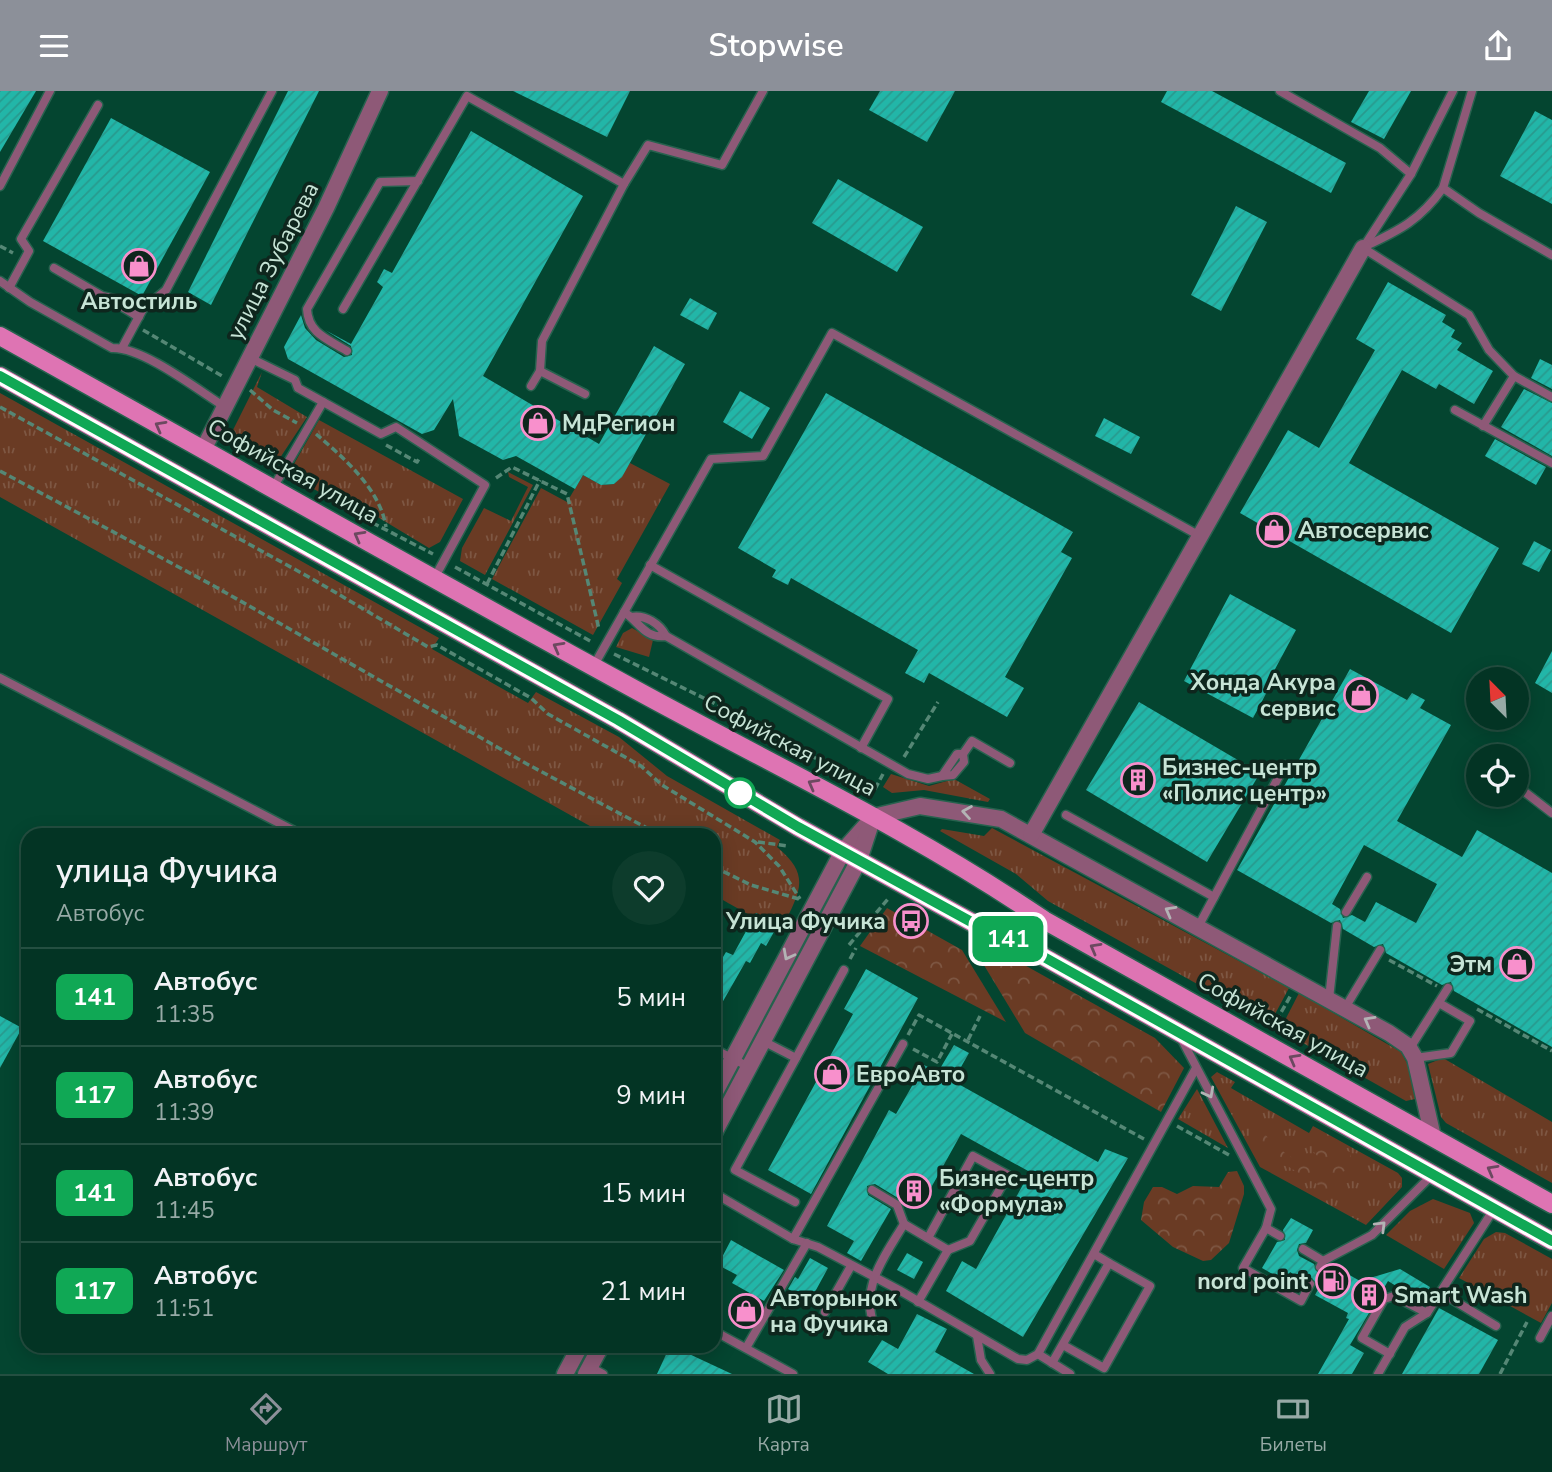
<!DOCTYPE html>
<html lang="ru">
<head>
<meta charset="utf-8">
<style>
  body { margin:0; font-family:"Nunito Sans",sans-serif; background:#0d3c2c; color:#f1f3f6; height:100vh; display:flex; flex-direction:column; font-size:26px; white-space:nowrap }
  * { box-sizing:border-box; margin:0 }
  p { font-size:23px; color:#97aaa6 }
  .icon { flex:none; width:38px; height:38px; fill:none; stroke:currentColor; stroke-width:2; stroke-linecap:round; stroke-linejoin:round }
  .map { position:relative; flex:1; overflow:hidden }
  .side { position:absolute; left:21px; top:737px; width:700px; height:525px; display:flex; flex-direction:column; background:#033424; border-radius:21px; box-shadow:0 4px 18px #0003,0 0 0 2px #244f41 }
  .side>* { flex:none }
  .badge { padding:0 14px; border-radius:10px; font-size:24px; line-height:46px }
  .needle { width:46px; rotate:336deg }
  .tools { position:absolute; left:1466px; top:576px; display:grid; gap:14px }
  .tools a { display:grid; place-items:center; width:63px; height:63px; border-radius:50%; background:#033424; box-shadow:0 4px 18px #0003,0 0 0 2px #244f41; font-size:35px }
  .map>.badge { position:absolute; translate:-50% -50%; box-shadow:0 0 0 4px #fff }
  .round { display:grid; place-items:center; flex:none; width:74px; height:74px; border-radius:37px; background:#0d3c2c }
  .headline { display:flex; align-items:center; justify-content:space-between; height:119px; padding:0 35px }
  h1 { font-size:33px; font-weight:600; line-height:52px }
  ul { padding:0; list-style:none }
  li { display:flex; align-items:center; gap:21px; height:98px; padding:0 35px; border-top:2px solid #244f41 }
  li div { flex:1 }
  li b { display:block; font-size:26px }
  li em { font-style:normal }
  li .badge { min-width:77px; font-weight:700; text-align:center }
  header { display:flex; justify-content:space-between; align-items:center; height:91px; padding:0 35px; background:#8c9099; color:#fff; font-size:32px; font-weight:600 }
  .tabs { display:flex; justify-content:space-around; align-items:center; height:98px; border-top:2px solid #244f41; background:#033424; font-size:19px; color:#97aaa6 }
  .tabs a { display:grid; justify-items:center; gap:4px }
  .tabs .on { color:#8c9099 }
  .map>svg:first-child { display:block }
  .grass { fill:url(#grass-tufts) }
  .forest { fill:url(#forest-crowns) }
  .building { fill:url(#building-hatch); fill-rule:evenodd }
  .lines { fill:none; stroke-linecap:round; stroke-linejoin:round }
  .lane-casing { stroke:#27624e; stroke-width:11 }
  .street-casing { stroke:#27624e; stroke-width:19 }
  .primary-casing { stroke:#27624e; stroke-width:21 }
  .path { stroke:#558775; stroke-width:3.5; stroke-dasharray:7 3.5; stroke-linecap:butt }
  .lane { stroke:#8e5977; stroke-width:8 }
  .street { stroke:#8e5977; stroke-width:16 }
  .primary { stroke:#de74b3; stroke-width:18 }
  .oneway { stroke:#6c4960 }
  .oneway2 { stroke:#b3b3b5 }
  .line-casing { stroke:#fff; stroke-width:16 }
  .line { stroke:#10a855; stroke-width:10 }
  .stop-dot { fill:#fff; stroke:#10a855; stroke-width:3.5 }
  .labels { text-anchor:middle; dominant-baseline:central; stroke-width:7; stroke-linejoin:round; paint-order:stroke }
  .street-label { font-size:23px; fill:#c7e4d6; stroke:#0e261d }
  .poi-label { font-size:23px; font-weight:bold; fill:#c7e4d6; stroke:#0e261d; text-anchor:start }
</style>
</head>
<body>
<header><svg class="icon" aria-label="menu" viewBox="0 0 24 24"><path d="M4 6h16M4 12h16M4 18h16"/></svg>Stopwise<svg class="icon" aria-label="share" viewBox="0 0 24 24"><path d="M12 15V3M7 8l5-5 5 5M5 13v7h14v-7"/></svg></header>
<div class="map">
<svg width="1552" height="1283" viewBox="0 0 1552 1283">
  <defs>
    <pattern id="grass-tufts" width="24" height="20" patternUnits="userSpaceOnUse" patternTransform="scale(1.75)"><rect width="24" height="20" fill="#6a3b24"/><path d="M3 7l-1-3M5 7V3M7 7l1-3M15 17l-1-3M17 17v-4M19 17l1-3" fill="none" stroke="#7e5743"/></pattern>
    <pattern id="forest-crowns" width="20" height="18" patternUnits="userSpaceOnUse" patternTransform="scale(1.75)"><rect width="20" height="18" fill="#6a3b24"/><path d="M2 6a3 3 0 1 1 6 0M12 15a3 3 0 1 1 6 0" fill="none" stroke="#7e5743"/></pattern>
    <pattern id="building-hatch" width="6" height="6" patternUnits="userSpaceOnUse" patternTransform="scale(1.75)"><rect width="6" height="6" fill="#22b6a8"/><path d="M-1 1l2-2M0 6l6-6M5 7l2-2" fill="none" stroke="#289a8e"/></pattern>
  </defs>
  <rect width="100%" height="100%" fill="#044530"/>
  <g class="grass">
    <polygon points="262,281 257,296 307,326 274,376 247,363 233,348 233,339"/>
    <path d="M 0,302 L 439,547 L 432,558 L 528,612 L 536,601 L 619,646 L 667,685 L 780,749 L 777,756 C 812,785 799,801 783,836 L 756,822 L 753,826 L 714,804 L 714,744 L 606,744 L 0,406 Z"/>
    <polygon points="319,329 463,408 440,451 429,457 366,419 362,425 296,388 292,381 294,373"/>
    <polygon points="630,372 670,393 617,488 622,492 593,544 492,488 541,397 567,411 583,384 601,394 614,393"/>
    <polygon points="508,381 533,394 485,484 460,470 462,457 484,417 511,430 528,396 509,386"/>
    <polygon points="632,537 653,549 649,566 616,556 623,542"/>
    <polygon points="891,683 929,695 954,688 990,708 988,711 924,699 892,702 883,696"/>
    <polygon points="992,737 1289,897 1274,925 1213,891 1208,899 1048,810 1016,783 940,740 942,738 984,745"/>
    <polygon points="1299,902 1401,961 1409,976 1415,1008 1406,1010 1280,939"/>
    <polygon points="1443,967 1552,1031 1552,1092 1446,1032 1441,1026 1428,973"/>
    <polygon points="1217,981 1235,991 1231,997 1309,1042 1313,1035 1398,1082 1402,1087 1402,1096 1366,1134 1260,1076 1211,986"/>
    <polygon points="1197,998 1228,1057 1178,1028"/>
    <polygon points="1433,1108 1470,1122 1474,1132 1444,1178 1386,1144 1410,1120"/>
    <polygon points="1496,1141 1505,1142 1552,1168 1552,1212 1541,1232 1459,1187 1484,1148"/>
  </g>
  <g class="forest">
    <polygon points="887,817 962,859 1006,931 860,855"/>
    <polygon points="974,851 1003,862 1155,947 1184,977 1161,1021 1025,942 973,856"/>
    <path d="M 1252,1035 L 1256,1035 C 1273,1050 1292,1076 1317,1072 L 1320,1068 L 1312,1059 L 1313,1050 L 1321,1049 L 1350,1061 L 1352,1077 L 1337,1083 L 1343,1097 L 1333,1103 L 1289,1076 L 1263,1069 L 1249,1045 Z"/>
    <polygon points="1237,1080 1244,1095 1244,1103 1229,1152 1211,1169 1203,1170 1173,1156 1141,1129 1144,1111 1153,1096 1162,1096 1177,1103 1193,1095 1219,1096 1228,1081"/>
  </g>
  <g class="building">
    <polygon points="0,0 36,0 0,61"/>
    <polygon points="288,0 319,0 211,214 188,201"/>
    <polygon points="513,0 630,0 607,46"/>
    <polygon points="880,0 955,0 927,51 869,19"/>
    <polygon points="1167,0 1212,0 1346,72 1331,102 1161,11"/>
    <polygon points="1369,0 1411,0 1384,48 1351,31"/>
    <polygon points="1535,20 1552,29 1552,113 1500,85"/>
    <polygon points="111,27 210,81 142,205 43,150"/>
    <polygon points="471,40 583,105 483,285 599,353 654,255 685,273 622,386 614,393 601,394 583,384 575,398 516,365 503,369 459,345 453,308 434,339 422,343 288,268 284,256 301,224 305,237 316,249 344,266 352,264 351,255 325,239 351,253 383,196 377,191 384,178 392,182"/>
    <polygon points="838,88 923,136 897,181 812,132"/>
    <polygon points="1236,115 1267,131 1221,220 1191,204"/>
    <polygon points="1388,191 1446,224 1442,231 1455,239 1451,246 1462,252 1457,259 1493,280 1474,313 1439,293 1436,298 1402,279 1349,372 1499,457 1451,542 1240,422 1288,339 1319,357 1375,259 1356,248"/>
    <polygon points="690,207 717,222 708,239 680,224"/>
    <polygon points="1540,268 1552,274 1552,298 1531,287"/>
    <polygon points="1524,298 1552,312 1552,365 1501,336"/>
    <polygon points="740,300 770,317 752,348 723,331"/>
    <polygon points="826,302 1073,441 1061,461 1072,467 1005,586 1024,597 1007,626 929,582 924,592 905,582 918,559 791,487 788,494 772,486 776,479 738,457"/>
    <polygon points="1104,327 1140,346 1131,363 1095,345"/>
    <polygon points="1495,348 1546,376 1536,394 1485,365"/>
    <polygon points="1534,450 1551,459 1539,481 1522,473"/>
    <polygon points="1230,503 1296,539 1266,595 1269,597 1253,627 1184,590"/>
    <polygon points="1552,560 1552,602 1535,592"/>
    <path d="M 1350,578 L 1407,609 L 1412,602 L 1425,609 L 1420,617 L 1451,634 L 1397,730 L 1462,766 L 1477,739 L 1552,782 L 1552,956 L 1454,900 L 1451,891 L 1442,894 L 1386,862 L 1383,853 L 1374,856 L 1343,838 L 1340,829 L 1331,832 L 1237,779 ZM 1364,754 L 1437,793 L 1416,832 L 1376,811 L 1365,831 L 1352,824 L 1343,827 L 1340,818 L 1332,813 Z"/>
    <polygon points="1139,611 1260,682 1207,771 1086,699"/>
    <polygon points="756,822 778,834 766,855 761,852 750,872 746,870 714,926 714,881 726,861 733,864"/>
    <polygon points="866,878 918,907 811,1103 768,1079 853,923 844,918"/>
    <polygon points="0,925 22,937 0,977"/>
    <polygon points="954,954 969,962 953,990 1098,1071 1105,1058 1128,1067 1023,1246 946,1200 962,1170 976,1178 1030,1081 961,1043 922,1113 901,1101 898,1107 875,1093 867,1095 868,1104 891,1118 861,1170 847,1162 854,1150 827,1135 889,1019 896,1023 924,974 938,981"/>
    <polygon points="1291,1127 1313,1139 1306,1152 1299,1153 1297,1159 1299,1165 1314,1173 1318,1182 1328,1181 1332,1174 1360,1190 1400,1178 1430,1196 1422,1211 1388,1190 1350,1254 1364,1262 1352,1283 1318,1283 1349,1228 1346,1227 1348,1222 1315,1204 1319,1197 1312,1187 1304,1190 1290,1181 1285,1190 1262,1177 1277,1151 1285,1149 1283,1139"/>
    <polygon points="731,1149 784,1179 764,1210 732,1192 737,1184 718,1174"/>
    <polygon points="907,1162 923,1171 914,1188 897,1179"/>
    <polygon points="810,1167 828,1177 810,1210 788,1198 795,1186 798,1188"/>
    <polygon points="1439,1217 1498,1249 1479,1283 1402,1283"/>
    <polygon points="917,1223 947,1238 935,1261 974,1283 888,1283 868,1271 882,1249 898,1258"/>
    <polygon points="670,1255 672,1255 732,1283 657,1283"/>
  </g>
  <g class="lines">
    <g class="lane-casing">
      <g id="lane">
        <polyline points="1280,0 1380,57 1411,83"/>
        <polyline points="1472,0 1443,97 1479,122 1552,164"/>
        <polyline points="0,95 50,0"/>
        <path d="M 1366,155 C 1400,139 1420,129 1443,97"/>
        <polyline points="1363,157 1469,224 1489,259 1514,285 1552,306"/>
        <polyline points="1363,157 1411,83 1453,0"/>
        <polyline points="54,177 102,205 115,208 116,212 139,226"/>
        <path d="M 0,190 L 30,211 L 112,257 C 143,256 198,299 225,316"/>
        <polyline points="9,197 29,160 21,148 98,14"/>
        <polyline points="343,218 467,5 624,93 648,54 722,74 763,0"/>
        <polyline points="122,257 143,218 166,199 272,0"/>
        <path d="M 347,260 C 327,248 308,242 307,218 L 380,91 L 418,90"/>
        <polyline points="250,267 295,289 298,297 381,343 396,336 485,394 435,486"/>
        <polyline points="540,280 542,250 624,93"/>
        <polyline points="531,295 540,280 585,303"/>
        <polyline points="1455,319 1552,372"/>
        <polyline points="1483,335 1514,285"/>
        <polyline points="273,397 323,311"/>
        <polyline points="650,474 888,608 861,657"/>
        <path d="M 624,521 C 639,530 644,548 666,545 C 660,533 645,523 631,526"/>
        <polyline points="666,545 908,683 928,688 942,685"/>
        <polyline points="593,576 711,368 763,365 832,242 1200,445"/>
        <polyline points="0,587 302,744"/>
        <polygon points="957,663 963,663 964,671 953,684 942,685"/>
        <polyline points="963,663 972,650 1010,672"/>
        <polyline points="1517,695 1552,722"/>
        <polyline points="1066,724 1214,806"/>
        <polyline points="1346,821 1367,786"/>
        <polyline points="1198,836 1285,674"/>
        <polyline points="1329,908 1337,835"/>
        <polyline points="1345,917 1380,859"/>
        <polyline points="1181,947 1271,1118 1266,1137 1243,1177 1301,1210 1310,1193"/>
        <polyline points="763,950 796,967"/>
        <polyline points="1410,957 1448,897"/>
        <polyline points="714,958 749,976"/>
        <polyline points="1415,967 1451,962 1470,930 1439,912"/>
        <polyline points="872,1099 897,1114 904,1133"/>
        <polyline points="714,1102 793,1148 818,1156 899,1199 1018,1268 1027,1269 1038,1263 1196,977"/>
        <polyline points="795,1111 735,1079 844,879"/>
        <polyline points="1266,1137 1280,1145"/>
        <polyline points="928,1147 973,1065 1008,1084 970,1150 948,1159"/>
        <polyline points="793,1148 903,953"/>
        <polyline points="1303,1158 1323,1170"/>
        <polyline points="1320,1176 1323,1170 1372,1144 1433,1083"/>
        <polyline points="1440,1201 1496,1235"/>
        <polyline points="825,1221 851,1175"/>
        <path d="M 876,1239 C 858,1199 883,1168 904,1133 L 948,1159 L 918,1211"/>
        <polyline points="714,1240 793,1283"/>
        <polyline points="977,1245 981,1269 990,1283"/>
        <polyline points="1540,1247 1552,1225"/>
        <polyline points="1063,1254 1104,1277 1150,1195 1109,1172"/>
        <polyline points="746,1257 807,1152"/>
        <polyline points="1038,1263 1070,1283"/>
        <polyline points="1390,1263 1362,1247 1384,1208 1394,1205 1427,1222"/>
        <polyline points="1052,1272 1109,1172 1094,1163"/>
        <polyline points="590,1276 603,1283"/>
        <polyline points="1378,1283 1405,1236 1427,1222 1494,1118"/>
      </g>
    </g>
    <g class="street-casing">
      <g id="street">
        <polyline points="203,359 326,117 380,0"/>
        <polyline points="873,726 920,715 1001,728 1389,942 1408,955 1415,967 1433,1046"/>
        <polyline points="1031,744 1363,157"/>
        <polyline points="714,1003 843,760 869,731"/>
        <polyline points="714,1042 859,769 873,726"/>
        <polyline points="565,1283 580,1255"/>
        <polyline points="586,1283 601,1255"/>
      </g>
    </g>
    <g class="primary-casing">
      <g id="primary">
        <path d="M 0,245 C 212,363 423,483 636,599 C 773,674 915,741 1044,829 L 1552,1113"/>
        <polyline points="0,285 618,629 798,736 986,839 1026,856 1552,1150"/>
      </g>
    </g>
    <g class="path">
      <polyline points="0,155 13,162"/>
      <polyline points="143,239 224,286"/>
      <polyline points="250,299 273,319 297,332"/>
      <polyline points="0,316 316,490 428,556 437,554 531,607 548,623 641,675 662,694 755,751 779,775 800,808"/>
      <path d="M 316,343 C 344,367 380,398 386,436"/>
      <polyline points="227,344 237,357"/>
      <polyline points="386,354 417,371 420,366"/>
      <polyline points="0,380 214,495 527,673 660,744"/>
      <polyline points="496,387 512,376 567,403 599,538"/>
      <polyline points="363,427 433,463"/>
      <polyline points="455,476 592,551"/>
      <polyline points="487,493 540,389"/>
      <polyline points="614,563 728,619 868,696 875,698 883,683"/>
      <polyline points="904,666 938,611"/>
      <polyline points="758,751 788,755"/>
      <polyline points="714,776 751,794 799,808"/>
      <polyline points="849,854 888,808"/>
      <polyline points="850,868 856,857"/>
      <polyline points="1389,869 1437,895"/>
      <polyline points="1213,897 1275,932 1291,904"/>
      <polyline points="1477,918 1552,960"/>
      <polyline points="908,944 919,924 1144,1048"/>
      <polyline points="968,949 980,925"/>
      <polyline points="913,958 937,971 952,943"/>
      <polyline points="1177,1035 1229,1064"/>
      <polyline points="1500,1283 1527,1231"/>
    </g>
    <use href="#lane" class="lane"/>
    <use href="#street" class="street"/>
    <use href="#primary" class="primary"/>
  </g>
  <defs><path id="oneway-chevron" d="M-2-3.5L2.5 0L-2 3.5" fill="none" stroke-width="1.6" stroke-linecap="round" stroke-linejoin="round" transform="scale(1.75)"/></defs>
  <g class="oneway">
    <use href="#oneway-chevron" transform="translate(160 335) rotate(-151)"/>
    <use href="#oneway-chevron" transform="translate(359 445) rotate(-151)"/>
    <use href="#oneway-chevron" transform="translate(558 556) rotate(-151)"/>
    <use href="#oneway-chevron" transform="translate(813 693) rotate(-151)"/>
    <use href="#oneway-chevron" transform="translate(1095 857) rotate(-151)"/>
    <use href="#oneway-chevron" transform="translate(1294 968) rotate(-151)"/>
    <use href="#oneway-chevron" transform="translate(1492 1079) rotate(-151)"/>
  </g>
  <g class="oneway2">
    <use href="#oneway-chevron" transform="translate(967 721) rotate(-171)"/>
    <use href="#oneway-chevron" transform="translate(1170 820) rotate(-151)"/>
    <use href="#oneway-chevron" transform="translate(788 864) rotate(118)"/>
    <use href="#oneway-chevron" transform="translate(1369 930) rotate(-151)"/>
    <use href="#oneway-chevron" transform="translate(1209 1002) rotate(62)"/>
    <use href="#oneway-chevron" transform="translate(1381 1135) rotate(-45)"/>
  </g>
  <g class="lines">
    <g class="line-casing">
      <polyline id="line" points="0,285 618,629 798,736 986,839 1026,856 1552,1150"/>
    </g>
    <use href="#line" class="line"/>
  </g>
  <defs>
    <g id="shop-ring" transform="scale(1.75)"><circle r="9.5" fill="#0e261d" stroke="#f890cc" stroke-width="1.5"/><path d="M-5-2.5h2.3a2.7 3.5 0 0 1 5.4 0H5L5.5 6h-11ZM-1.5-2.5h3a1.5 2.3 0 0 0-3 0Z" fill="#f890cc"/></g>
    <g id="building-ring" transform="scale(1.75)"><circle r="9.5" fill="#0e261d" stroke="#f890cc" stroke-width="1.5"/><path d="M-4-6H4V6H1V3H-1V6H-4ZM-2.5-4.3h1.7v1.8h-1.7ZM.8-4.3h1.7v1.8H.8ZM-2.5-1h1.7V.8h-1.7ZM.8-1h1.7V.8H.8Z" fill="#f890cc"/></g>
    <g id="bus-ring" transform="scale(1.75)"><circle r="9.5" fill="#0e261d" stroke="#f890cc" stroke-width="1.5"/><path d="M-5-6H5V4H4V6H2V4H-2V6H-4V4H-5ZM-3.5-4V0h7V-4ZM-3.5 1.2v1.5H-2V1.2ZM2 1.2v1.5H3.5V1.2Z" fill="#f890cc"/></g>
    <g id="fuel-ring" transform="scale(1.75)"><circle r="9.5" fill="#0e261d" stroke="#f890cc" stroke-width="1.5"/><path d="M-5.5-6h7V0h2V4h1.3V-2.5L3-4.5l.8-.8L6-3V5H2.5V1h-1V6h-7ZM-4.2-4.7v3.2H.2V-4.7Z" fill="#f890cc"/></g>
  </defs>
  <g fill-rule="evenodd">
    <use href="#shop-ring" x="139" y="175"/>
    <use href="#shop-ring" x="538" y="332"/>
    <use href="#shop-ring" x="1274" y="439"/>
    <use href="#shop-ring" x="1361" y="604"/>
    <use href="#building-ring" x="1138" y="689"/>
    <use href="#bus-ring" x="911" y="830"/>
    <use href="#shop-ring" x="1517" y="873"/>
    <use href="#shop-ring" x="832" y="983"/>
    <use href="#building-ring" x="914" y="1100"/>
    <use href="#fuel-ring" x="1333" y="1190"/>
    <use href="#building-ring" x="1369" y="1204"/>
    <use href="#shop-ring" x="746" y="1220"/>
  </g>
  <circle class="stop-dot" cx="740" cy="702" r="14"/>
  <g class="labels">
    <g class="street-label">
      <text transform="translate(273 170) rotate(-63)">улица Зубарева</text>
      <text transform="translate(293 380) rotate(29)">Софийская улица</text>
      <text transform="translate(790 654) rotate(28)">Софийская улица</text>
      <text transform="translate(1283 934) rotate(29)">Софийская улица</text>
    </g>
    <g class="poi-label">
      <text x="139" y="210" text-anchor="middle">Автостиль</text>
      <text x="562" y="332">МдРегион</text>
      <text x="1298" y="439">Автосервис</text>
      <text x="1336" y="591" text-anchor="end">Хонда Акура<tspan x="1336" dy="26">сервис</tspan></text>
      <text x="1162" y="676">Бизнес-центр<tspan x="1162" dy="26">«Полис центр»</tspan></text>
      <text x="886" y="830" text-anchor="end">Улица Фучика</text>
      <text x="1492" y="873" text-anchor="end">Этм</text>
      <text x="856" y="983">ЕвроАвто</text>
      <text x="939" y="1087">Бизнес-центр<tspan x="939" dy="26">«Формула»</tspan></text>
      <text x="1308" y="1190" text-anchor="end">nord point</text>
      <text x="1394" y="1204">Smart Wash</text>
      <text x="770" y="1207">Авторынок<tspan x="770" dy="26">на Фучика</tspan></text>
    </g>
  </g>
</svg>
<div class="tools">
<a><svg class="needle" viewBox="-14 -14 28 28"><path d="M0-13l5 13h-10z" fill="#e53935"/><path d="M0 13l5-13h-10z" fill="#97aaa6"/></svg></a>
<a><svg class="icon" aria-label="locate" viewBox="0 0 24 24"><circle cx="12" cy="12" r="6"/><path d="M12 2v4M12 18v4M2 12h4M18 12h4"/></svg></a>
</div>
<b class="badge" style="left:1008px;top:848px;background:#10a855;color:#fff">141</b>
<section class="side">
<div class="headline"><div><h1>улица Фучика</h1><p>Автобус</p></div><a class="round"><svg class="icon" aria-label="heart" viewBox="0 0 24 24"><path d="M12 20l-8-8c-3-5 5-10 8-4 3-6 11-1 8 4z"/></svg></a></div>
<ul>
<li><span class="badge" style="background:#10a855;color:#fff">141</span><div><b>Автобус</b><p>11:35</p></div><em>5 мин</em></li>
<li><span class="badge" style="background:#10a855;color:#fff">117</span><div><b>Автобус</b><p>11:39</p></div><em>9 мин</em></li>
<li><span class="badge" style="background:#10a855;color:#fff">141</span><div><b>Автобус</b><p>11:45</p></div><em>15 мин</em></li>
<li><span class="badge" style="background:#10a855;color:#fff">117</span><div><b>Автобус</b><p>11:51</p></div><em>21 мин</em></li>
</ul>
</section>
</div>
<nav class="tabs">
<a class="on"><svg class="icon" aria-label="directions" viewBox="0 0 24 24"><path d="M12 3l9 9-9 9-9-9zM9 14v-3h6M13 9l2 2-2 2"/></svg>Маршрут</a>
<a><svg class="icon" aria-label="map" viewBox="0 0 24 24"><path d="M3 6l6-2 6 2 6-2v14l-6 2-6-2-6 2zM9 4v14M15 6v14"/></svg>Карта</a>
<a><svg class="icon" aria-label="tickets" viewBox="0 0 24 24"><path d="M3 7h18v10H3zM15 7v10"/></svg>Билеты</a>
</nav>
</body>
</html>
